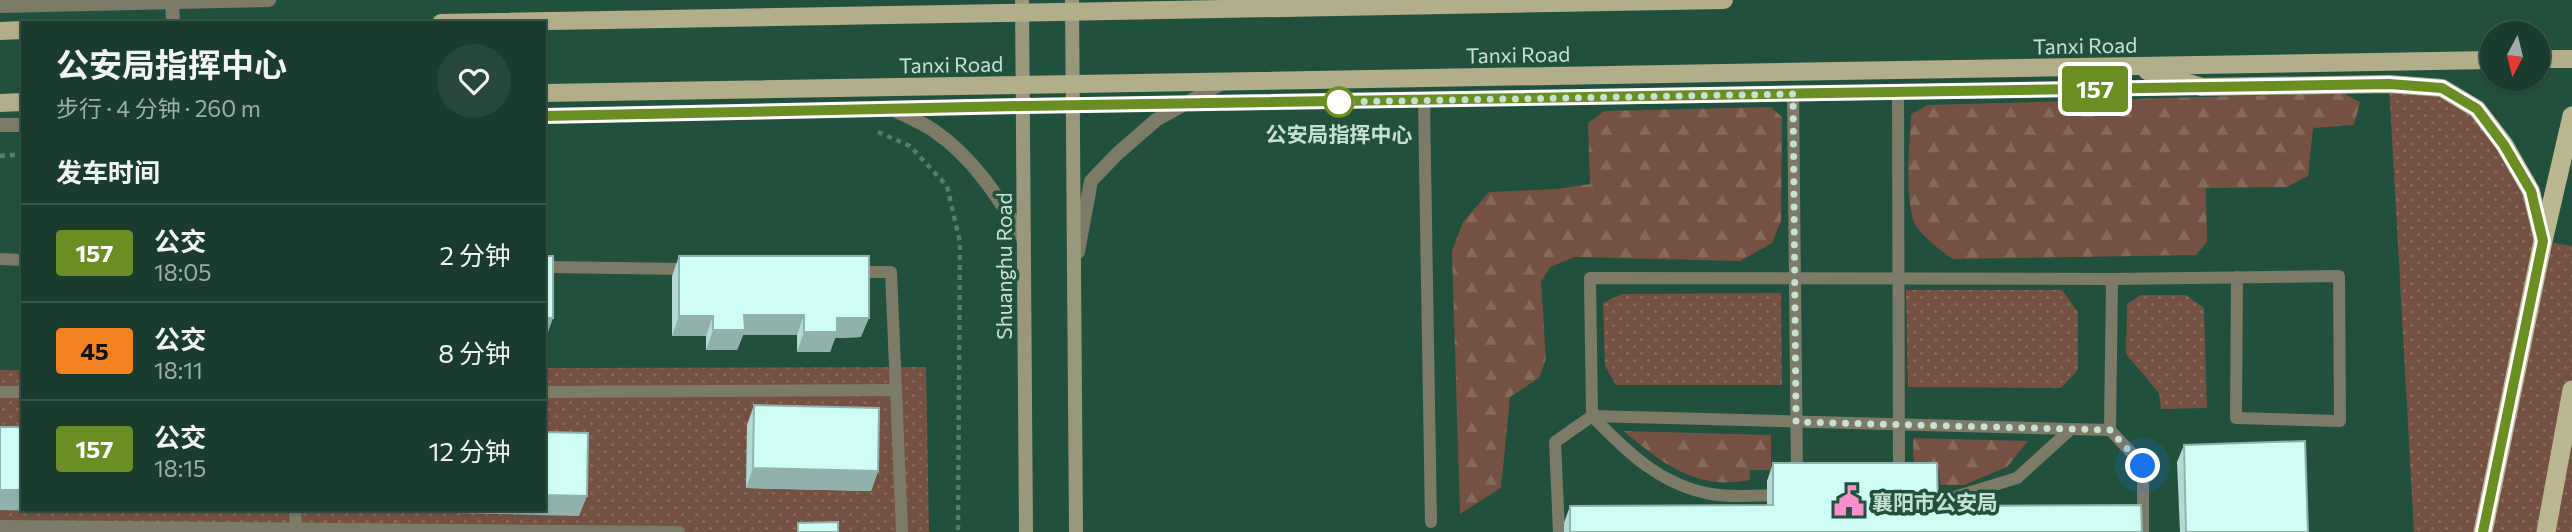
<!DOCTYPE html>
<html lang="zh">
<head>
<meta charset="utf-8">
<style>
  body { margin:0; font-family:Commissioner,"Noto Sans SC",sans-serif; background:#26473a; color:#f1f3f6; height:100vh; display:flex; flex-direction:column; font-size:26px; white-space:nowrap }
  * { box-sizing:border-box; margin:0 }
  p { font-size:23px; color:#9fadaa }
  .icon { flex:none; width:38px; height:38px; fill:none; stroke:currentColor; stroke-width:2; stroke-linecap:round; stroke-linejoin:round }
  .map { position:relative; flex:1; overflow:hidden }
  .sheet { position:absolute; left:21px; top:21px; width:525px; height:490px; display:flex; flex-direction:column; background:#193c2e; border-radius:0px; box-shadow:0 2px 5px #0004,0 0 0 2px #37564a }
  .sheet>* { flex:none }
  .badge { padding:0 14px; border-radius:5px; font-size:24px; line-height:46px }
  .needle { width:46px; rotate:187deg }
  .controls { position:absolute; left:2480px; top:21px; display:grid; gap:14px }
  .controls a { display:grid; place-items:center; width:70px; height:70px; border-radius:50%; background:#193c2e; box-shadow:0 2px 5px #0004,0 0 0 2px #37564a; font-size:35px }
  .you { position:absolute; width:35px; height:35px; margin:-18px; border:5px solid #fff; border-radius:50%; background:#1a73e8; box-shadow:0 0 0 10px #1a73e833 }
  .map>.badge { position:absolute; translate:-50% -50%; box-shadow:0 0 0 4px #fff }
  h2 { padding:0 35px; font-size:26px; line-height:63px }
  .round { display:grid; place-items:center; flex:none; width:74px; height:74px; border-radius:37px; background:#26473a }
  .summary { display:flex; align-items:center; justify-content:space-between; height:119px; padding:0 35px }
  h1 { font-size:33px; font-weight:700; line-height:52px }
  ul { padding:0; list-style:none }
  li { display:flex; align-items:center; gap:21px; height:98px; padding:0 35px; border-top:2px solid #37564a }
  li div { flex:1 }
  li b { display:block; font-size:26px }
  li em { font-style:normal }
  li .badge { min-width:77px; font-weight:700; text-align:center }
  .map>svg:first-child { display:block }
  .forest { fill:url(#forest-firs) }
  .park { fill:url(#park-dots) }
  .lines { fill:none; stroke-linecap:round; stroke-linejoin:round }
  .path { stroke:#557d6c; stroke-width:4.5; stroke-dasharray:5 5; stroke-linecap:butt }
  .service { stroke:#7c7b68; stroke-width:12 }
  .minor { stroke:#7c7b68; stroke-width:14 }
  .tertiary { stroke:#7c7b68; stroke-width:14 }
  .secondary { stroke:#9a987b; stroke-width:14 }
  .primary { stroke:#b1ae89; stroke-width:18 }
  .trunk { stroke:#bbb88f; stroke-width:19 }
  .wall { fill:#b1dad4 }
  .shaded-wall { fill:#90b1ac }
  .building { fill:#cefdf6; stroke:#90b1ac; stroke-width:2 }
  .line-casing { stroke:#fff; stroke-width:16 }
  .line { stroke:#6b8e23; stroke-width:10 }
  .walk { stroke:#c7e0d4; stroke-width:7; stroke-dasharray:0 12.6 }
  .stop-dot { fill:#fff; stroke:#6b8e23; stroke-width:3.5 }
  .labels { text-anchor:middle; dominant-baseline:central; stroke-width:7; stroke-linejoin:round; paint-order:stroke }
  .street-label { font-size:21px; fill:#c7e0d4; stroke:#21503d }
  .stop-label { font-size:21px; font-weight:bold; fill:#c7e0d4; stroke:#21503d }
  .poi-label { font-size:21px; font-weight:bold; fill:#c7e0d4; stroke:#21503d; text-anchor:start }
</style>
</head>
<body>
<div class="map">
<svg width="2572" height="532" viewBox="0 0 2572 532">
  <defs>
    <pattern id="forest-firs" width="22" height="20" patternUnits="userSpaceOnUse" patternTransform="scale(1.75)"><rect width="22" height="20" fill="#745142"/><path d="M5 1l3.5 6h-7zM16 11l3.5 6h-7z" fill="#866a5c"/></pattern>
    <pattern id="park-dots" width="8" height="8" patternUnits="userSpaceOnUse" patternTransform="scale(1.75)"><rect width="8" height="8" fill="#745142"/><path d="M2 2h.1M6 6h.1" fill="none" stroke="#866a5c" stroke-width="1.8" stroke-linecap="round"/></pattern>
  </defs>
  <rect width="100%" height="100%" fill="#21503d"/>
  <g class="forest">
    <path d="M 2343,93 L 2360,102 L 2354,125 L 2313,128 L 2308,176 L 2287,187 L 2206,188 L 2207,242 L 2196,255 L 1953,259 C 1942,252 1919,234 1914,222 C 1904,192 1910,145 1911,114 L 1928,105 Z"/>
    <polygon points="1771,107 1782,117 1781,221 1772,243 1740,261 1575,257 1550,267 1541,282 1546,359 1539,378 1510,397 1501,488 1460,514 1452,251 1463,222 1489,192 1557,189 1590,184 1588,123 1604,111"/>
    <path d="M 1623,431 L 1771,435 L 1771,470 L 1750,470 L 1750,480 C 1695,491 1663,463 1623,431 Z"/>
    <polygon points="1913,438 2028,441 2007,467 1964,485 1940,485 1939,470 1914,470"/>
  </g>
  <g class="park">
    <polygon points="2389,84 2442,88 2504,144 2543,241 2572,246 2572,532 2414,532"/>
    <polygon points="1906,290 2062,290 2078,312 2078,370 2061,388 1908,387"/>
    <polygon points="1781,293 1782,385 1616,385 1605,366 1603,303 1622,294"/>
    <polygon points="2141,295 2186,295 2204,308 2207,408 2161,409 2159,393 2126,354 2127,304"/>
    <polygon points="926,367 929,532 0,532 0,370 23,370 23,509 544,509 544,368"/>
  </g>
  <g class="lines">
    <g class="path">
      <polyline points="878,132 910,146 947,186 960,242 958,532"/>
      <polyline points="0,156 23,154"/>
    </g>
    <g class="service">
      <polyline points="1793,94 1797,474 1803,474"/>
      <polyline points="1424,101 1431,522"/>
      <polyline points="0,259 23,260"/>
      <polyline points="544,267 688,269"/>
      <polyline points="854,272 891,272 902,532"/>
      <polygon points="1590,278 2112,279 2110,430 1592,416"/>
      <polyline points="2112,279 2339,276 2340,421 2236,418 2237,277"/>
      <polyline points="0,392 23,392"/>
      <polyline points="544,392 896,390"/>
      <polyline points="2110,430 2143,465 2143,532"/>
      <polyline points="1895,473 1899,473 1898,92"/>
      <polyline points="1922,498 1948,499 2017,478 2071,429"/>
      <polyline points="295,509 296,527"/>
      <polyline points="0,526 679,532"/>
      <path d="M 1559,532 L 1555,442 L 1592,416 C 1626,451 1660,485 1711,494 C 1734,498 1759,495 1782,495"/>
    </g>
    <polyline class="minor" points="172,0 173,23"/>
    <g class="tertiary">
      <polyline points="0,6 269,0"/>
      <path d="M 893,109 C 906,116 921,122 933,130 C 974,158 999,198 1024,240"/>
      <polyline points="544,116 1023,106 2191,88"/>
      <polyline points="0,125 23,125"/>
      <polyline points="1078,252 1091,181 1117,154 1156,120 1224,82"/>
    </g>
    <g class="secondary">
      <polyline points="1022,0 1026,532"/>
      <polyline points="1072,0 1076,532"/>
    </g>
    <g class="primary">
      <polyline points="441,23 1724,0"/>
      <polyline points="0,31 23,30"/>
      <polyline points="2538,59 2572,59"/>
      <polyline points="2147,71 2202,87 2389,84 2442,88 2477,109 2504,144 2531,191 2543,241"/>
      <polyline points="544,93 2492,60"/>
      <polyline points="0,103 23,102"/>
    </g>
    <g class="trunk">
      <polyline points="2483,532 2543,241 2572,116"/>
      <polyline points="2546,532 2572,390"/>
    </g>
  </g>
  <g class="wall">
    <polygon points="679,256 861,337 835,338 830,352 797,352 797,335 743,335 737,350 706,350 706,336 672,336 672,276"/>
    <polygon points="754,405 878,471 871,491 746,488 747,425"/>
    <polygon points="2184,445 2308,532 2180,532 2177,462"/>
    <polygon points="1773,463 1938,506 2142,532 1564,532 1564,523 1570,506 1767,505 1767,481"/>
  </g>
  <g class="shaded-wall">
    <polygon points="744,315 804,315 797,335 743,335 737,350 706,350 713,330"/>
    <polygon points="679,316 713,316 706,336 672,336"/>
    <polygon points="544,318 553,318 546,338 544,338"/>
    <polygon points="837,318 869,318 861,337 835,338 830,352 797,352 804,332"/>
    <polygon points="753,468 878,471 871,491 746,488"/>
    <polygon points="0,490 23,490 23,509 110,509 109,513 0,510"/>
    <polygon points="544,495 587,496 579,516 454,513 456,509 544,509"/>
  </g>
  <g class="building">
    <rect x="544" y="256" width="9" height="62"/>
    <polygon points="679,256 869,256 869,318 837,318 837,332 804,332 804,315 744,315 745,330 713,330 713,316 679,316"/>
    <polygon points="754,405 879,408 878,471 753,468"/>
    <rect x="0" y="427" width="23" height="63"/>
    <polygon points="544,432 588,433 587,496 544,495"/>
    <polygon points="2305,441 2308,532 2186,532 2184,445"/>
    <polygon points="1773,463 1937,463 1938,506 2141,505 2142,532 1570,532 1570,506 1773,505"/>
    <polygon points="838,522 838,532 798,532 798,523"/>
  </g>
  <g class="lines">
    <g class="line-casing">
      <polyline id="line" points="544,116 1023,106 2389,84 2442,88 2477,109 2504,145 2531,191 2543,241 2483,532"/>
    </g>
    <use href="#line" class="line"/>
    <polyline class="walk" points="1339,102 1793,94 1796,422 2110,430 2143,466"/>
  </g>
  <defs>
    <g id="civic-bare" transform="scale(2.415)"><path d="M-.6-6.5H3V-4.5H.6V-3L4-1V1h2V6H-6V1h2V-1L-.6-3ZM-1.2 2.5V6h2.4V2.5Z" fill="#f790cd" stroke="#21503d" stroke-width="2.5" paint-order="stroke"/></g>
  </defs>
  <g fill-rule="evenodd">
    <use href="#civic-bare" x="1849" y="501"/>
  </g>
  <circle class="stop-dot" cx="1339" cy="102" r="14"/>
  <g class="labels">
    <g class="street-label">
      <text transform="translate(2085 45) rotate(-1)">Tanxi Road</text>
      <text transform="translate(1518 54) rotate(-1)">Tanxi Road</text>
      <text transform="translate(951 64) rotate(-1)">Tanxi Road</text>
      <text transform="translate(1003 266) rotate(-90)">Shuanghu Road</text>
    </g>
    <g class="stop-label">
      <text x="1339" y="133">公安局指挥中心</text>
    </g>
    <g class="poi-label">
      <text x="1872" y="501">襄阳市公安局</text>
    </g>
  </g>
</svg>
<div class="controls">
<a><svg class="needle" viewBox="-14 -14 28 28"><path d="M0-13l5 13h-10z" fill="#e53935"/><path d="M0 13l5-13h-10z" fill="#9fadaa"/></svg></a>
</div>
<div class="you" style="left:2143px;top:466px"></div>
<b class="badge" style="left:2095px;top:89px;background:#6b8e23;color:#fff">157</b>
<section class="sheet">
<div class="summary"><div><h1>公安局指挥中心</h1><p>步行 · 4 分钟 · 260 m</p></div><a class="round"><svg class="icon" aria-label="heart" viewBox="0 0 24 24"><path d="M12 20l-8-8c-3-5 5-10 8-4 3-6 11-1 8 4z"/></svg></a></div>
<h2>发车时间</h2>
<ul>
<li><span class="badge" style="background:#6b8e23;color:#fff">157</span><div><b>公交</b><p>18:05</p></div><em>2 分钟</em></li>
<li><span class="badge" style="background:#f58220;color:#111">45</span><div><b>公交</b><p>18:11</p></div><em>8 分钟</em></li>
<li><span class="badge" style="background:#6b8e23;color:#fff">157</span><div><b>公交</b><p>18:15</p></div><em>12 分钟</em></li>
</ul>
</section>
</div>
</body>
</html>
